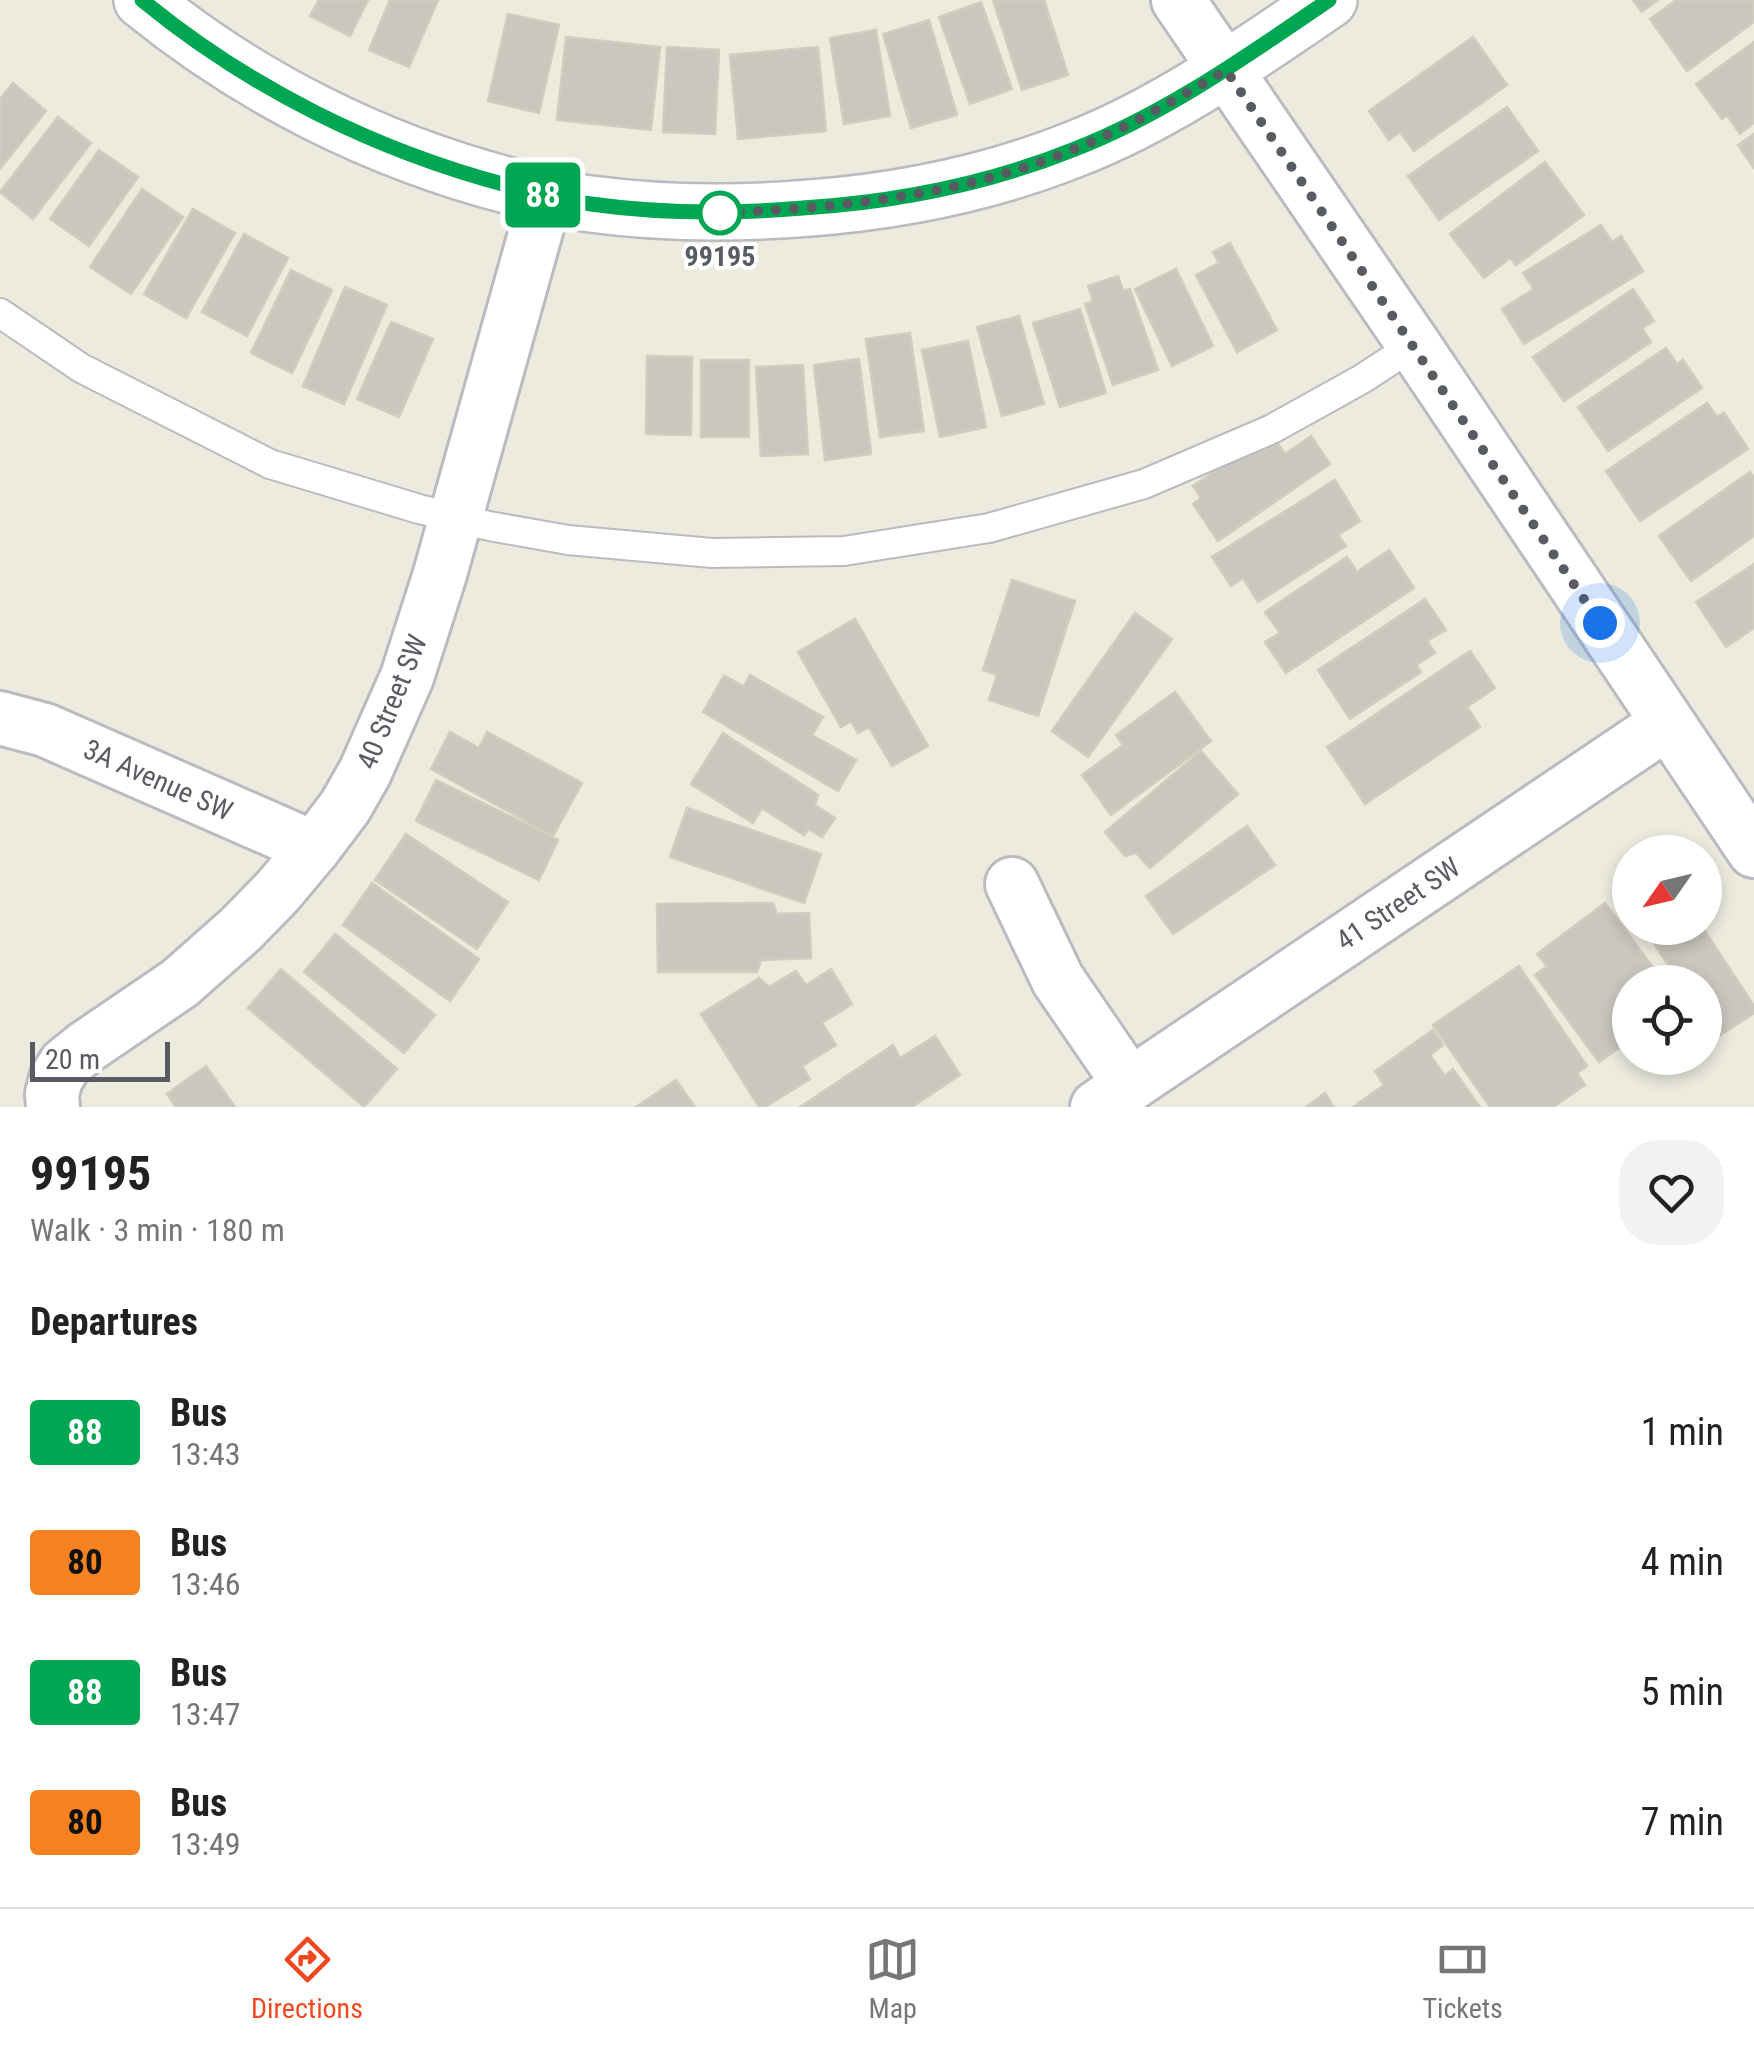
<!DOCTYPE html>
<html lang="en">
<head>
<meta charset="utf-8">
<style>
  body { margin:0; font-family:"Roboto Condensed",sans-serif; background:#f2f2f2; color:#222; height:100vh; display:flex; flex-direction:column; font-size:38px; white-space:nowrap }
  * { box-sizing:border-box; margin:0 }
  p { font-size:32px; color:#767676 }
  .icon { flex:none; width:55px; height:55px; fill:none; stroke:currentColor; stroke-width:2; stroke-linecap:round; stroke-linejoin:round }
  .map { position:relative; height:1107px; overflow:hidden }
  .sheet { display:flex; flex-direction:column; background:#fff; flex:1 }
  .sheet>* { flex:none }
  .badge { padding:0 20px; border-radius:8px; font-size:35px; line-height:65px }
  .needle { width:65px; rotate:236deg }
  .fabs { position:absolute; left:1612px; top:835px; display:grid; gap:20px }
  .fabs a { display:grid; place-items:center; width:110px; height:110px; border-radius:50%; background:#fff; box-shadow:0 5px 15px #0003; font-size:50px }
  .scale { position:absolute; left:30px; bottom:25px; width:140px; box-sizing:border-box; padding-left:10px; border:5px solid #585b61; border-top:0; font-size:28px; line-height:35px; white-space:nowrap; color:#585b61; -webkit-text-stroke:8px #fff; paint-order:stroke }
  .you { position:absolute; width:50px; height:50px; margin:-25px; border:8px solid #fff; border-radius:50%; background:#1a73e8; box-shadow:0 0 0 15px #1a73e833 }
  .map>.badge { position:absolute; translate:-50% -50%; box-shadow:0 0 0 5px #fff }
  h2 { padding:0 30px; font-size:38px; line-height:90px }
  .round { display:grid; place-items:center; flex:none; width:105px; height:105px; border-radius:40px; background:#f2f2f2 }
  .summary { display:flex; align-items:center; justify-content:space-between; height:170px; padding:0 30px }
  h1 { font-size:48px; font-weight:700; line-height:75px }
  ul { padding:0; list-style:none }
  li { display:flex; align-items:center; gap:30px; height:130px; padding:0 30px }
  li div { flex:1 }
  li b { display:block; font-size:38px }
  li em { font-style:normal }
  li .badge { min-width:110px; font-weight:700; text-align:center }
  .tabs { display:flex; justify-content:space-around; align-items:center; height:140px; border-top:2px solid #e0e0e0; background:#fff; font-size:28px; color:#767676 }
  .tabs a { display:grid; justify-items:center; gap:5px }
  .tabs .current { color:#f1491f }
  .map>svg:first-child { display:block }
  .building { fill:#c9c7be; stroke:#d1cdbd; stroke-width:2.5 }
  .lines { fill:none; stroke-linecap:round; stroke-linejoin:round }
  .service-casing { stroke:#babbc2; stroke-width:32 }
  .minor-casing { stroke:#babbc2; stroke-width:58 }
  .tertiary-casing { stroke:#babbc2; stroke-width:60 }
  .service { stroke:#fff; stroke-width:28 }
  .minor { stroke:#fff; stroke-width:52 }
  .tertiary { stroke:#fff; stroke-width:55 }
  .line-casing { stroke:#fff; stroke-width:22 }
  .line { stroke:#00a651; stroke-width:15 }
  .walk { stroke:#585b61; stroke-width:10; stroke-dasharray:0 18 }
  .stop-dot { fill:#fff; stroke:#00a651; stroke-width:5 }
  .labels { text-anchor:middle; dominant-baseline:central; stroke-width:8; stroke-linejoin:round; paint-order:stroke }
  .stop-label { font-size:28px; font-weight:bold; fill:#585b61; stroke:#fff }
  .street-label { font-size:28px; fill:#585b61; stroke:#fff }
</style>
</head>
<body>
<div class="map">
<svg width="1754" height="1107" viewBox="0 0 1754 1107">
  <rect width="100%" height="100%" fill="#ecebde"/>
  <g class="building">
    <polygon points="319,0 368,0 350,36 310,16"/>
    <polygon points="390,0 438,0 409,67 369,50"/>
    <polygon points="993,0 1044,0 1068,75 1022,90"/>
    <polygon points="1633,0 1658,0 1642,12"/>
    <polygon points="1676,0 1754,0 1754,22 1687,71 1650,19"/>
    <polygon points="981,2 1012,89 970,104 939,17"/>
    <polygon points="508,14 559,25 539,113 488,101"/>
    <polygon points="929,20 957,115 911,128 883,34"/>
    <polygon points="876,30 890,116 844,124 830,38"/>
    <polygon points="566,37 660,47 651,130 557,120"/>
    <polygon points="1473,37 1507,85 1414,151 1400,132 1389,140 1369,111"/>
    <polygon points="1754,42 1754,123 1740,134 1727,115 1722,119 1696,84"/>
    <polygon points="667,47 719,50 715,134 663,132"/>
    <polygon points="818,47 826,131 738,139 730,55"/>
    <polygon points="13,83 46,111 0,169 0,99"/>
    <polygon points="1507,107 1538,151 1439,220 1408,176"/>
    <polygon points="58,117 91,143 33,219 0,192"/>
    <polygon points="1754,134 1754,168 1738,145"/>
    <polygon points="99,150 138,177 89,246 50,219"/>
    <polygon points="1545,162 1584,215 1516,265 1510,258 1484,278 1450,234"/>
    <polygon points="142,189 183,217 131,294 90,267"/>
    <polygon points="193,209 235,233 186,318 144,294"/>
    <polygon points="1601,225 1612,242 1621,236 1643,271 1524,344 1502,309 1534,289 1523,273"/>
    <polygon points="244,234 288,258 247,336 202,312"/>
    <polygon points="1230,243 1277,330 1237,352 1196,275 1219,263 1213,252"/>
    <polygon points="1176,269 1213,346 1172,366 1135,289"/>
    <polygon points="291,270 332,290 292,373 251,353"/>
    <polygon points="1118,276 1123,291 1130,289 1158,370 1113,385 1085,304 1093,301 1088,286"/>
    <polygon points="345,287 387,305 344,404 303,386"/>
    <polygon points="1633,289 1654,321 1642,328 1651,342 1564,401 1533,357"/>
    <polygon points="1080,309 1106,393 1060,407 1033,323"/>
    <polygon points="1019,316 1044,404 1002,416 977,327"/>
    <polygon points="391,322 433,339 399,417 357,399"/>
    <polygon points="910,333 924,431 880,437 866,339"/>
    <polygon points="968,341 986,427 940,437 922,350"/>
    <polygon points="1666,348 1677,364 1683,360 1702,388 1608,451 1578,407"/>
    <polygon points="647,356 692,357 691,435 646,434"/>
    <polygon points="859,359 871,454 825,460 814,365"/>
    <rect x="701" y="360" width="48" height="77"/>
    <polygon points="803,365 808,454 761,456 756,367"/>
    <polygon points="1707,403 1717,417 1724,413 1748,449 1640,521 1606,471"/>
    <polygon points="1311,436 1330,464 1218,541 1193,504 1201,498 1193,486 1255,443 1261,453 1277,442 1285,454"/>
    <polygon points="1750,472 1754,477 1754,536 1691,581 1659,536"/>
    <polygon points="1335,480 1360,521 1338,535 1346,546 1258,602 1243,578 1231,586 1212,557"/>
    <polygon points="1389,550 1414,588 1286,673 1265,642 1280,633 1265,612 1347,557 1357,572"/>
    <polygon points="1754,564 1754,628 1726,647 1696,602"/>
    <polygon points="1012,580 1075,601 1038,716 989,700 997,675 983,670"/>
    <polygon points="1425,599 1446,630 1427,641 1435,653 1416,665 1421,672 1350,719 1318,670"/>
    <polygon points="1135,613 1172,639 1088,757 1052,731"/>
    <polygon points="855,619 928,746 892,766 869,727 858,733 851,721 841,727 798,652"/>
    <polygon points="1470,651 1495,688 1467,707 1480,727 1365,804 1327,747"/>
    <polygon points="750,675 823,717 812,735 856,760 838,791 703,712 724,676 744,686"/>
    <polygon points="1175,692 1211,741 1111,815 1082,775 1123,745 1116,735"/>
    <polygon points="450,732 479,748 487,732 582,783 553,836 431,769"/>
    <polygon points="723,733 818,795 815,805 835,818 822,837 808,829 804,835 762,808 753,823 691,784"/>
    <polygon points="1201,751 1238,794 1150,868 1136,853 1125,856 1105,832"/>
    <polygon points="436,780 558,840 539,880 416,821"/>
    <polygon points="687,808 821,854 804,903 670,857"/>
    <polygon points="1247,826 1275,865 1173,934 1146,896"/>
    <polygon points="406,834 508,902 477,949 375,880"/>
    <polygon points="372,883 479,959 450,1001 343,925"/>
    <polygon points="773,903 777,914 809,913 811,958 761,960 757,972 658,972 657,904"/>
    <polygon points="1605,903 1664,982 1630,982 1630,1040 1599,1062 1535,975 1547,966 1537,954"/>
    <polygon points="1644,928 1703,928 1754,1006 1754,1013 1716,1038 1705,1022 1705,982 1679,982"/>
    <polygon points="335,934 435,1015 404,1053 304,972"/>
    <polygon points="1519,966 1587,1066 1577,1073 1585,1085 1553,1107 1490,1107 1433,1025"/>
    <polygon points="281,969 397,1069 364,1107 248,1008"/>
    <polygon points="831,969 852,1004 822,1023 836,1045 802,1066 810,1079 765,1107 759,1107 701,1014 759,978 769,987 796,971 806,985"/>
    <polygon points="1433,1030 1443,1045 1430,1055 1445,1076 1453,1069 1480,1107 1353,1107 1384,1085 1375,1071"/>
    <polygon points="935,1036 960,1075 912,1107 800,1107 893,1045 900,1058"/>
    <polygon points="206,1066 235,1107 176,1107 167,1094"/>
    <polygon points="676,1080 695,1107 636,1107"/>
    <polygon points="1325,1093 1334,1107 1306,1107"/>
  </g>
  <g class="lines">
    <g class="service-casing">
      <polyline id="service" points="0,313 81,368 270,464 419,509 489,526 568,540 712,553 844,551 989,528 1144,484 1272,429 1362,379 1414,345"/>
    </g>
    <g class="minor-casing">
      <g id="minor">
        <polyline points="1178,0 1414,345 1754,851"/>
        <polyline points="0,718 45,730 314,848"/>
        <polyline points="1012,884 1058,980 1130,1085"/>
        <polyline points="53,1107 52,1094 56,1079 65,1064 86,1047 180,983 241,929 278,891 314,848 345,807 365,772 407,677 440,574 546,195"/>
        <polyline points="1097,1107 1667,723"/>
      </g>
    </g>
    <g class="tertiary-casing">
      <path id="tertiary" d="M 142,0 C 250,88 376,151 510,186 C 537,193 564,201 591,204 C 665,214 737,214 810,208 C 901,201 990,183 1075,149 C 1167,113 1248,55 1329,0"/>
    </g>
    <use href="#service" class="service"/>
    <use href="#minor" class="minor"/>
    <use href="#tertiary" class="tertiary"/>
  </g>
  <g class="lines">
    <g class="line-casing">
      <path id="line" d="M 142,0 C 249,88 376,151 510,186 C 537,193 564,201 591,204 C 662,214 732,214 803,208 C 896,202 988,184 1075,149 C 1167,113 1248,55 1329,0"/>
    </g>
    <use href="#line" class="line"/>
    <path class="walk" d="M 720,213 L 703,214 C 833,208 955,199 1077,148 C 1129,127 1177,99 1226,70 L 1600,623"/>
  </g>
  <circle class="stop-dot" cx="720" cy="213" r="20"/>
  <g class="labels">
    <g class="stop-label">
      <text x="720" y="256">99195</text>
    </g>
    <g class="street-label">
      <text transform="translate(392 702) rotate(-68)">40 Street SW</text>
      <text transform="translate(158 780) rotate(24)">3A Avenue SW</text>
      <text transform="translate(1398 904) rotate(-34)">41 Street SW</text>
    </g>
  </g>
</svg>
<div class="fabs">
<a><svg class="needle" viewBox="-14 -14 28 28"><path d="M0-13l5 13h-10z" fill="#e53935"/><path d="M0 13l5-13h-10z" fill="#767676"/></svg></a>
<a><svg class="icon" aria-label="locate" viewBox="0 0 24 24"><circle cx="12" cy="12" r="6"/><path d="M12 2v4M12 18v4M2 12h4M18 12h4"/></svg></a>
</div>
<div class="scale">20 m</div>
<div class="you" style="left:1600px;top:623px"></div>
<b class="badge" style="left:543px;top:195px;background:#00a651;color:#fff">88</b>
</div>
<section class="sheet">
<div class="summary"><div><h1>99195</h1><p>Walk · 3 min · 180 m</p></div><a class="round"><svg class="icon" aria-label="heart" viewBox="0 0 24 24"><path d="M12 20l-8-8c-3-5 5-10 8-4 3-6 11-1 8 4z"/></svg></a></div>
<h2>Departures</h2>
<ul>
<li><span class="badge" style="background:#00a651;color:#fff">88</span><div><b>Bus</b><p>13:43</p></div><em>1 min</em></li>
<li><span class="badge" style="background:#f58220;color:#111">80</span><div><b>Bus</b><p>13:46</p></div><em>4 min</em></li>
<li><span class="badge" style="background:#00a651;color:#fff">88</span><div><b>Bus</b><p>13:47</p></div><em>5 min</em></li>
<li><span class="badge" style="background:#f58220;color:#111">80</span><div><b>Bus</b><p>13:49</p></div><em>7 min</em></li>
</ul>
</section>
<nav class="tabs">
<a class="current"><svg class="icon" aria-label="directions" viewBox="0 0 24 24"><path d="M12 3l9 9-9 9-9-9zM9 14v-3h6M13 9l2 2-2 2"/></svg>Directions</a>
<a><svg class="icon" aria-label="map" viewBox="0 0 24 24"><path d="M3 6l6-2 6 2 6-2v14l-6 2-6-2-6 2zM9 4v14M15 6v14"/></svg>Map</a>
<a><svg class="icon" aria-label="tickets" viewBox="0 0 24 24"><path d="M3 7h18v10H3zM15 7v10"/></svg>Tickets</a>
</nav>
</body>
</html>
